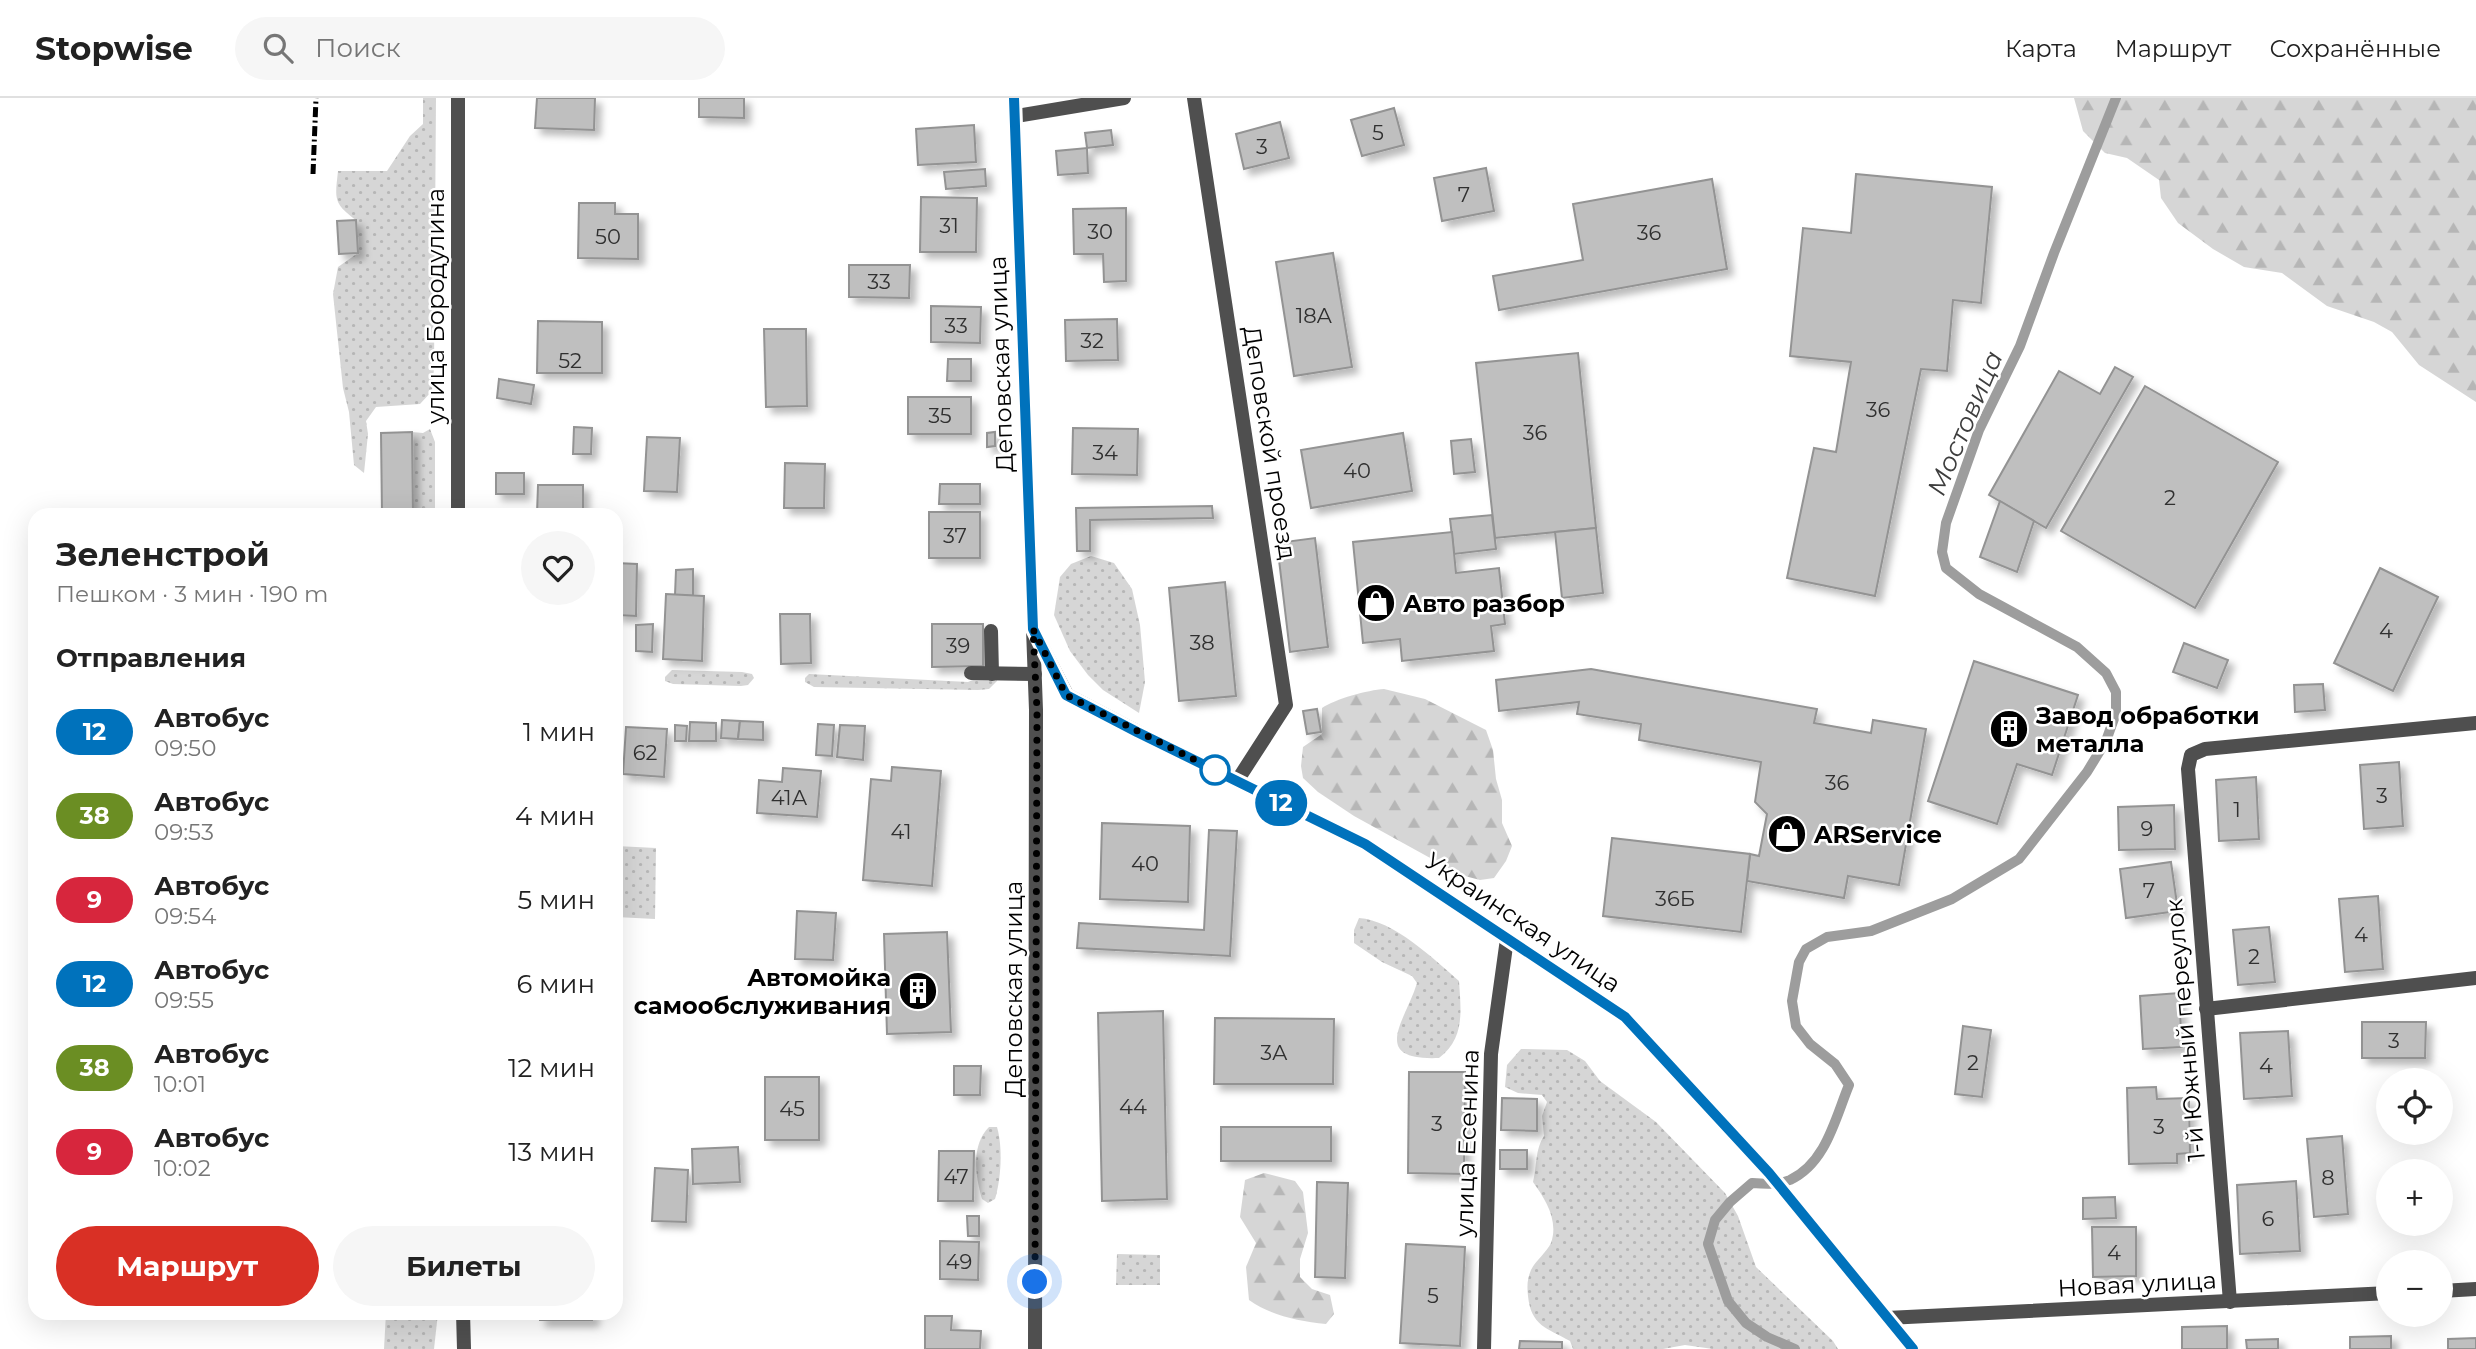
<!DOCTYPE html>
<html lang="ru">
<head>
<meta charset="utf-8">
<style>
  body { margin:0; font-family:Montserrat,sans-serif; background:#f6f6f6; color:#222; height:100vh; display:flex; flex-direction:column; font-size:26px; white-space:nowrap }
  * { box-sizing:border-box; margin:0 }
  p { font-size:23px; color:#767676 }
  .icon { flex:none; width:38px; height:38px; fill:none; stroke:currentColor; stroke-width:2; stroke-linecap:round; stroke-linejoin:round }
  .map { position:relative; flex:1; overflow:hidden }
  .drawer { position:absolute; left:28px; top:410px; width:595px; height:812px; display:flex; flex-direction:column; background:#fff; border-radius:21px; box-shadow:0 7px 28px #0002 }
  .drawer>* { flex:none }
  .badge { padding:0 14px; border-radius:23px; font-size:24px; line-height:46px }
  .buttons { position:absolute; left:2376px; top:970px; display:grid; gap:14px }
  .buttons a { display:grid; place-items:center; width:77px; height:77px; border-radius:50%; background:#fff; box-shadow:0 7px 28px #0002; font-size:35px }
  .you { position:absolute; width:35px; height:35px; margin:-18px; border:5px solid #fff; border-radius:50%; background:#1a73e8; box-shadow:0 0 0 10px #1a73e833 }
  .map>.badge { position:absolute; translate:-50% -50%; box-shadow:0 0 0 4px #fff }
  h2 { padding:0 28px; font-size:26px; line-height:63px }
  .round { display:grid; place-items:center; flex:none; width:74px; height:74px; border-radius:37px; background:#f6f6f6 }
  .summary { display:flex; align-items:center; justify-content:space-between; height:119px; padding:0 28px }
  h1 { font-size:33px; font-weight:700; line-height:52px }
  .action { display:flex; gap:14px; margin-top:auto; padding:14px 28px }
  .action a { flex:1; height:80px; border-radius:42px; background:#d93025; color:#fff; font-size:28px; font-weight:700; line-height:80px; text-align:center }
  .action a+a { background:#f6f6f6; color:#222 }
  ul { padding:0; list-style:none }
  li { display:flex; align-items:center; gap:21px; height:84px; padding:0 28px }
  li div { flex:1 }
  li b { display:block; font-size:26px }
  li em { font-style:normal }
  li .badge { min-width:77px; font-weight:700; text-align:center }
  header { display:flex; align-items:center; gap:42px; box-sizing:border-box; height:98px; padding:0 35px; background:#fff; border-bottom:2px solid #e0e0e0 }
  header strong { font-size:33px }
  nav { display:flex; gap:38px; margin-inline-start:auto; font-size:24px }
  .search { width:490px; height:63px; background:#f6f6f6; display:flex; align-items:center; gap:18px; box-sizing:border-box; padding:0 24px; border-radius:38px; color:#767676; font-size:26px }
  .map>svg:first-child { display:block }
  .green { fill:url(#green-dots) }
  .forest { fill:url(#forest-firs) }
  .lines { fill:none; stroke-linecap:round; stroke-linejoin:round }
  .stream { stroke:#9d9d9d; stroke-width:10 }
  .building { fill:#bfbfbf; stroke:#939393; stroke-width:2; filter:url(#shadow) }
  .street { stroke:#4f4f4f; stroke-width:14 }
  .secondary { stroke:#1c1c1c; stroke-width:14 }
  .rail { stroke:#000; stroke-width:5; stroke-dasharray:10 3.5 2 3.5; stroke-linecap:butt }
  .line-casing { stroke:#fff; stroke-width:16 }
  .line { stroke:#0072bc; stroke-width:10 }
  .walk { stroke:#000; stroke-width:7; stroke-dasharray:0 12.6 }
  .stop-dot { fill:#fff; stroke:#0072bc; stroke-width:3.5 }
  .labels { text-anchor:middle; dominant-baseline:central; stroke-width:5; stroke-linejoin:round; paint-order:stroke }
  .number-label { font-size:21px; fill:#303030 }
  .street-label { font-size:24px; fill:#000; stroke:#fff }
  .poi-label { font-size:24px; font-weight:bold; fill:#000; stroke:#fff; text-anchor:start }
  .water-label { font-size:26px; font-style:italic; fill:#3e3e3e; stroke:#fff }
</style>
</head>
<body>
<header>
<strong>Stopwise</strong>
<div class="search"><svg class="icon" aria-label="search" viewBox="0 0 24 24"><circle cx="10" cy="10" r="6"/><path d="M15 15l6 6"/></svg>Поиск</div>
<nav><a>Карта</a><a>Маршрут</a><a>Сохранённые</a></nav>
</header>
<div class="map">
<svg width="2476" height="1251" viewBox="0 0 2476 1251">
  <defs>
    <pattern id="green-dots" width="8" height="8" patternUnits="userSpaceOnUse" patternTransform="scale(1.75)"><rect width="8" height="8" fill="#d6d6d6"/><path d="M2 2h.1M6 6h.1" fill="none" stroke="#b6b6b6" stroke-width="1.8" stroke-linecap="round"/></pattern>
    <pattern id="forest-firs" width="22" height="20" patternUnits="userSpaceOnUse" patternTransform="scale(1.75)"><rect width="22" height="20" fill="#d6d6d6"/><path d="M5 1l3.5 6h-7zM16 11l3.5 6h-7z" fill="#b6b6b6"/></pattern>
    <filter id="shadow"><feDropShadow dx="6" dy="6" stdDeviation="3.5" flood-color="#0004"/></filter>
  </defs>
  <rect width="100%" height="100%" fill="#fff"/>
  <g class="green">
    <path d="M 423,0 L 436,0 L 434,270 L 432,293 L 420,306 L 376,309 L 366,323 L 368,336 L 364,375 L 354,367 L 349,314 L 343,290 L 333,196 L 338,169 L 358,155 L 356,122 C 333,105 335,101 338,73 L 387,73 L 410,38 L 423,26 Z"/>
    <polygon points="430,331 435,344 435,416 413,416 412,334 423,335"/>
    <polygon points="1091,458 1114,465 1132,491 1140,527 1145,584 1139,615 1103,592 1088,577 1070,553 1054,517 1060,479 1071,466"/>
    <polygon points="672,572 742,574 752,576 754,580 748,587 741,588 673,586 665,583 665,579"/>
    <polygon points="809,576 968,584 975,581 997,579 997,583 989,591 978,592 814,589 805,584 805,580"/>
    <polygon points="616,748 656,750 655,821 616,819"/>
    <path d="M 1359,820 C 1393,822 1434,861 1459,883 C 1461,914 1465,940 1439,960 C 1368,963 1406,922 1417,885 L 1412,878 L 1382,864 L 1354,845 L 1354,832 Z"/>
    <path d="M 1521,951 L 1567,952 L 1585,963 L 1600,983 L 1656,1024 L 1725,1095 L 1738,1118 L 1756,1169 L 1833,1243 L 1838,1251 L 1713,1251 L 1685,1247 L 1663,1251 L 1573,1251 L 1570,1243 C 1547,1230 1531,1228 1528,1198 C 1527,1189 1527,1181 1531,1172 C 1536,1162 1547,1154 1551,1145 C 1559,1122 1545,1101 1533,1084 C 1537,1068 1535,1051 1544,1038 L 1542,1018 L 1547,1004 L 1542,997 L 1518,995 L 1505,989 L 1507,967 Z"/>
    <path d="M 989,1029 L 997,1029 C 1003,1050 1001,1081 995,1101 L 988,1105 L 982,1101 C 975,1077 971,1047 989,1029 Z"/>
    <polygon points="1117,1156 1160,1157 1160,1187 1116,1187"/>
    <polygon points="386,1215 438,1215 434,1251 384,1251"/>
  </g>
  <g class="forest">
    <polygon points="2074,0 2476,0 2476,304 2419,267 2392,234 2374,224 2327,208 2282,175 2244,169 2213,151 2178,125 2161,100 2159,82 2127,60 2105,55 2083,33"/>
    <path d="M 1384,591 L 1425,601 L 1486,632 L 1493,652 L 1496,681 L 1502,702 L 1502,725 L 1512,748 L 1506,763 L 1494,780 L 1480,782 L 1461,777 L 1354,718 L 1318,694 L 1303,680 L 1301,668 L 1303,649 L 1322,636 L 1322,610 C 1335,601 1368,592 1384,591 Z"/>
    <path d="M 1264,1075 L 1295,1083 L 1303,1094 L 1308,1135 L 1300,1161 L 1300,1179 L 1312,1191 L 1330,1197 L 1334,1216 L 1326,1226 C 1298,1223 1272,1218 1249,1202 L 1246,1169 L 1256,1145 L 1240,1119 L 1245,1082 Z"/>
  </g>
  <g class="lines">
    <path class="stream" d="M 1795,1251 L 1767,1239 L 1746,1225 L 1728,1203 L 1708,1146 L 1715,1122 L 1730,1104 L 1752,1085 C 1764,1086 1778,1087 1790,1082 C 1826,1065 1835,1021 1849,987 L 1835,966 L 1810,946 L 1796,928 L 1792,903 L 1799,864 L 1806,851 L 1827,839 L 1871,833 L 1952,801 L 2019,761 L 2087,674 L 2106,643 L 2116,615 L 2116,594 L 2106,575 L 2077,549 L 1979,496 L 1946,470 L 1942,454 L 1946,425 L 1979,332 L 2020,248 L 2054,155 L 2116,0"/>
  </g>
  <g class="building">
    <polygon points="537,0 595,0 594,32 535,30"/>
    <polygon points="699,0 744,0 744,20 699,19"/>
    <polygon points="1394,10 1404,47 1362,58 1351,22"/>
    <polygon points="1280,24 1289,60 1244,71 1236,36"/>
    <polygon points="974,27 976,64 918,67 916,31"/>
    <polygon points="1111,32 1113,47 1087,50 1085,35"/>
    <polygon points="1087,50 1088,75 1058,77 1056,53"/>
    <polygon points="1486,70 1494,113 1442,123 1434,80"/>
    <polygon points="985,71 986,88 946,91 944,74"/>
    <polygon points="1856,76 1992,89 1981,205 1953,202 1947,273 1921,271 1875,498 1787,480 1814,350 1836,354 1851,264 1790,258 1803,130 1851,135"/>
    <polygon points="1712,81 1727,171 1499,212 1493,178 1583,162 1573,106"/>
    <polygon points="921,99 977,100 976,154 920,154"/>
    <polygon points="579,105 615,105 615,116 638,116 638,161 578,160"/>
    <polygon points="1126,110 1126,183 1104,184 1103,156 1074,156 1073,111"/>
    <polygon points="356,122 358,155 339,156 337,123"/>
    <polygon points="1333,155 1352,269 1294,278 1276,164"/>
    <polygon points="849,167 910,167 909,200 849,199"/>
    <polygon points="931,208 981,209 980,245 931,244"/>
    <polygon points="1117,221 1118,262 1066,263 1065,222"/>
    <polygon points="538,223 602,224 602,275 537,275"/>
    <polygon points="764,231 806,231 807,308 766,309"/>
    <polygon points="1578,255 1596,430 1495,440 1476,265"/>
    <polygon points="948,261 971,261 971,283 947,283"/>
    <polygon points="2115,269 2133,279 2046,430 1989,397 2059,273 2100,296"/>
    <polygon points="499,281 534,287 531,306 497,300"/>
    <polygon points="2145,288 2278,364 2195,510 2061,433"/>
    <rect x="908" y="299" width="63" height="37"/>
    <polygon points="574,329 592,330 591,356 573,356"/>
    <polygon points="1073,330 1138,331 1137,377 1072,376"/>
    <polygon points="412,334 413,416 382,416 381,335"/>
    <polygon points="995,334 995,348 987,349 987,335"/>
    <polygon points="1403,335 1412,393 1311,410 1301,352"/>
    <polygon points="647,339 680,340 677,394 644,393"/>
    <polygon points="1471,341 1475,374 1454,376 1451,343"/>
    <polygon points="785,365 825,366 824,410 784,410"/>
    <rect x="496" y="375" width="28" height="21"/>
    <polygon points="940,386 980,386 980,406 939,406"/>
    <polygon points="538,387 583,387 583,416 537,416"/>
    <polygon points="2000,403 2034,423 2017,474 1980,459"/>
    <polygon points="1212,408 1213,420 1090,422 1090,453 1077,453 1076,410"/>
    <rect x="929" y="414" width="51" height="46"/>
    <polygon points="1492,417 1496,451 1454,456 1450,421"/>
    <polygon points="1596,430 1603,495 1562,500 1555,434"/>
    <polygon points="1452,434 1456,475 1499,470 1505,526 1491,528 1494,553 1402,563 1400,541 1363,545 1353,444"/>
    <polygon points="1315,440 1328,549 1290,554 1277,445"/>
    <polygon points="616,465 637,466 636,518 616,517"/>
    <polygon points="2380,470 2438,499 2393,593 2334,565"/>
    <polygon points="693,471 693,498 675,497 676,472"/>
    <polygon points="1225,484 1236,598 1179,603 1169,490"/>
    <polygon points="666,496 704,498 702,563 663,561"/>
    <polygon points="780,516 810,516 811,565 781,566"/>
    <polygon points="653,526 652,554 636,553 636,527"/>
    <polygon points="932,526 983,526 983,568 932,569"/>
    <polygon points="2184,545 2228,562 2217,590 2173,574"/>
    <polygon points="1974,563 2078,597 2052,677 2017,666 1997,726 1928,703"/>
    <polygon points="1591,571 1817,611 1814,625 1871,635 1873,622 1926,631 1899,787 1848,778 1844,800 1747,783 1750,756 1759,758 1767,716 1755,704 1761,664 1639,642 1641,626 1577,616 1579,604 1499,613 1496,582"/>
    <polygon points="2323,586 2325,612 2295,614 2294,587"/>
    <polygon points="1317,611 1321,634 1307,636 1303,613"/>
    <polygon points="722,622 740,623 738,641 721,640"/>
    <polygon points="740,623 763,624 763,642 738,641"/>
    <polygon points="690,624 716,625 716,643 689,643"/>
    <polygon points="818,626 834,627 832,658 816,657"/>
    <polygon points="675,627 687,628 686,643 675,643"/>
    <polygon points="840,627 865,628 863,662 837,659"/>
    <polygon points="626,629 667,631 664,679 623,676"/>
    <polygon points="2399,664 2403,728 2364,731 2360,667"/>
    <polygon points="892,669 941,673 932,788 863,782 871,681 891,683"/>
    <polygon points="783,670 821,673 817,719 757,715 759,682 782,684"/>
    <polygon points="2256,679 2259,741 2219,743 2216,682"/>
    <polygon points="2174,707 2175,751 2119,752 2118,709"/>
    <polygon points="1102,725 1190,728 1188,804 1100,801"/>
    <polygon points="1209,732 1237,733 1230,858 1077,850 1079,825 1204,832"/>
    <polygon points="1612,740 1750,756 1741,834 1603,818"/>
    <polygon points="2171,764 2178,813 2126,820 2120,771"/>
    <polygon points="2378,798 2383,871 2345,874 2339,801"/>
    <polygon points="797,813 836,815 833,862 795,861"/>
    <polygon points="2269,829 2275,884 2238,887 2233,832"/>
    <polygon points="947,834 951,934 887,936 884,836"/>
    <polygon points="2179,895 2182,949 2143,951 2140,898"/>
    <polygon points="1163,913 1167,1101 1102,1103 1098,915"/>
    <polygon points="1215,920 1334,921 1333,986 1214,986"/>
    <polygon points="2362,924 2426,924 2425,960 2362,960"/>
    <polygon points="1963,928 1991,932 1982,999 1955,996"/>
    <polygon points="2288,933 2292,998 2244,1001 2240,935"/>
    <polygon points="954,968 981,968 980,997 954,997"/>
    <polygon points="1409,974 1465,974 1464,1076 1408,1075"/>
    <rect x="765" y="979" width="54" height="63"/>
    <polygon points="2156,989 2157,1001 2189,1000 2190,1055 2177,1056 2177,1065 2129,1066 2127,990"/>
    <polygon points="1502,1000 1537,1001 1537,1033 1501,1032"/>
    <rect x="1221" y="1029" width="110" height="34"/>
    <polygon points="2342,1038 2348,1116 2314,1119 2307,1041"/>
    <polygon points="738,1049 740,1084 693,1086 692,1051"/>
    <rect x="1500" y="1052" width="27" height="19"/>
    <polygon points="939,1053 974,1053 973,1103 938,1103"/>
    <polygon points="655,1070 688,1072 686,1124 652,1123"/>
    <polygon points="2296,1083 2300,1153 2240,1156 2237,1087"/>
    <polygon points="1317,1084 1348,1085 1345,1180 1315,1179"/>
    <polygon points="2115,1099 2116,1120 2083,1121 2083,1100"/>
    <polygon points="967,1118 979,1118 979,1138 968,1138"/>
    <polygon points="2092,1129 2136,1129 2136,1178 2093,1179"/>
    <polygon points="940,1143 979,1144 978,1182 940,1181"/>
    <polygon points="1406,1146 1465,1149 1460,1248 1400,1245"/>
    <polygon points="540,1214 593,1214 592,1222 540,1222"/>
    <polygon points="925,1218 952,1218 951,1232 981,1233 980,1251 925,1251"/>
    <polygon points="2227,1228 2227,1251 2182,1251 2182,1229"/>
    <polygon points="2391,1238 2391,1251 2350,1251 2350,1239"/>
    <polygon points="2476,1240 2476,1251 2448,1251 2448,1241"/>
    <polygon points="2278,1241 2278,1251 2247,1251 2246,1242"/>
    <polygon points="1520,1243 1562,1244 1562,1251 1519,1251"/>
  </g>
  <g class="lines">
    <g class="street">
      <polyline points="458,0 458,416"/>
      <polyline points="1194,0 1286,607 1237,683"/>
      <polyline points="1016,18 1124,0"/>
      <polyline points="1033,531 1036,612 1035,1251"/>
      <polyline points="991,533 992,576"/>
      <polyline points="971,575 1035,576"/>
      <polyline points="2206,911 2476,880"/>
      <polyline points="2441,1193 2476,1191"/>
      <polyline points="2230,1204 2188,671 2191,657 2205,651 2476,625"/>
      <polyline points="463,1214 464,1251"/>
      <polyline points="1887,1220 2389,1195"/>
      <polyline points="1484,1251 1491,956 1507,841"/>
    </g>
    <polyline class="secondary" points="1014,0 1033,531 1067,597 1157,644 1365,746 1625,919 1769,1075 1913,1251"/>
    <polyline class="rail" points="313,76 316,0"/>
  </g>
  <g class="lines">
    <g class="line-casing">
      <polyline id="line" points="1014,0 1033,531 1066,597 1137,634 1365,746 1625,919 1769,1075 1913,1251"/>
    </g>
    <use href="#line" class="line"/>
    <polyline class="walk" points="1035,1184 1037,612 1033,531 1066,597 1217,673 1215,672"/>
  </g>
  <defs>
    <g id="shop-disc" transform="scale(2.0125)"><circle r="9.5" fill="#000" stroke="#fff"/><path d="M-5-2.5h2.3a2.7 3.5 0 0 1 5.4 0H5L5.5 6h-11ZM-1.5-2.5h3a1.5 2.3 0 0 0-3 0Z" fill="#fff"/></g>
    <g id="building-disc" transform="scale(2.0125)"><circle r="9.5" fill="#000" stroke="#fff"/><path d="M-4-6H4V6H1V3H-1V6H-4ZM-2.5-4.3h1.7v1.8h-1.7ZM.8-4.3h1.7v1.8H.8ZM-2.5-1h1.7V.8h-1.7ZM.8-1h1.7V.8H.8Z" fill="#fff"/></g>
  </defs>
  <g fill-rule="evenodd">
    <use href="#shop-disc" x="1376" y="505"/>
    <use href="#building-disc" x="2009" y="631"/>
    <use href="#shop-disc" x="1787" y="736"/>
    <use href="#building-disc" x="918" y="893"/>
  </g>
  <circle class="stop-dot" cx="1215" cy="672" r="14"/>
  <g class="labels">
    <g class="number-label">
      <text x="1378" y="34">5</text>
      <text x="1262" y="48">3</text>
      <text x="1464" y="96">7</text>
      <text x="949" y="127">31</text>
      <text x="1100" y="133">30</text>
      <text x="1649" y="134">36</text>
      <text x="608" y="138">50</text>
      <text x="879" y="183">33</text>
      <text x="1314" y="217">18А</text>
      <text x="956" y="227">33</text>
      <text x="1092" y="242">32</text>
      <text x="570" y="262">52</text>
      <text x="1878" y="311">36</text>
      <text x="940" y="317">35</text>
      <text x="1535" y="334">36</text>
      <text x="1105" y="354">34</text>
      <text x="1357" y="372">40</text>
      <text x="2170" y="399">2</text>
      <text x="955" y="437">37</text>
      <text x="2386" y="532">4</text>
      <text x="1202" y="544">38</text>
      <text x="958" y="547">39</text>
      <text x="645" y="654">62</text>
      <text x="1837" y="684">36</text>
      <text x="2382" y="697">3</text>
      <text x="789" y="699">41А</text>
      <text x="2237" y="711">1</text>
      <text x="2147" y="730">9</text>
      <text x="901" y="733">41</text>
      <text x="1145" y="765">40</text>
      <text x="2149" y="792">7</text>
      <text x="1675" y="800">36Б</text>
      <text x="2361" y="836">4</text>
      <text x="2254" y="858">2</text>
      <text x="2394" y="942">3</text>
      <text x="1274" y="954">3А</text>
      <text x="1973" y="964">2</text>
      <text x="2266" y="967">4</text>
      <text x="1133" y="1008">44</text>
      <text x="792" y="1010">45</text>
      <text x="1437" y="1025">3</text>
      <text x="2159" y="1028">3</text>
      <text x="956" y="1078">47</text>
      <text x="2328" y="1079">8</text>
      <text x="2268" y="1120">6</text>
      <text x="2114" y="1154">4</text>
      <text x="959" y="1163">49</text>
      <text x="1433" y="1197">5</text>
    </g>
    <g class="street-label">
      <text transform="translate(435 208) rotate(-90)">улица Бородулина</text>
      <text transform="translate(1001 266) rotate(-92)">Деповская улица</text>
      <text transform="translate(1270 345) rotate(81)">Деповской проезд</text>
      <text transform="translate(1523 824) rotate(34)">Украинская улица</text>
      <text transform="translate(1013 891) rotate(-90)">Деповская улица</text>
      <text transform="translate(2185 932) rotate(-95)">1-й Южный переулок</text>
      <text transform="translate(1467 1045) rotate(-88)">улица Есенина</text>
      <text transform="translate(2137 1186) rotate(-3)">Новая улица</text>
    </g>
    <g class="poi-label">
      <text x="1403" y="505">Авто разбор</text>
      <text x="2036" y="617">Завод обработки<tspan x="2036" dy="28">металла</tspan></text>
      <text x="1814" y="736">ARService</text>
      <text x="891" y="879" text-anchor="end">Автомойка<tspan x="891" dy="28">самообслуживания</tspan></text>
    </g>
    <g class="water-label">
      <text transform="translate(1965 325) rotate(-67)">Мостовица</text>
    </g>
  </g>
</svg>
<div class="buttons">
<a><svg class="icon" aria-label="locate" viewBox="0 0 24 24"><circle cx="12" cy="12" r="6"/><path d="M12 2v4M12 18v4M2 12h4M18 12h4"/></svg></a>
<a>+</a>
<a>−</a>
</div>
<div class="you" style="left:1035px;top:1184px"></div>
<b class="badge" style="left:1281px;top:705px;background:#0072bc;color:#fff">12</b>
<section class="drawer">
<div class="summary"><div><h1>Зеленстрой</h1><p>Пешком · 3 мин · 190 m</p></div><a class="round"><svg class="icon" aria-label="heart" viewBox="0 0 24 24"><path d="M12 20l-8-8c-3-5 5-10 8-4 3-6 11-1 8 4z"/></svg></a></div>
<h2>Отправления</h2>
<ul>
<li><span class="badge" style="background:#0072bc;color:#fff">12</span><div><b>Автобус</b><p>09:50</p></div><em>1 мин</em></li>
<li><span class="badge" style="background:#6b8e23;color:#fff">38</span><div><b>Автобус</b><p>09:53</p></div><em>4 мин</em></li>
<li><span class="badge" style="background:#d7263d;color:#fff">9</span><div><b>Автобус</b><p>09:54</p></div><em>5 мин</em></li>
<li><span class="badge" style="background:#0072bc;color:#fff">12</span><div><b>Автобус</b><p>09:55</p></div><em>6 мин</em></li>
<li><span class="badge" style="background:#6b8e23;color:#fff">38</span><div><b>Автобус</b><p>10:01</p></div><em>12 мин</em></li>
<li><span class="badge" style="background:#d7263d;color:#fff">9</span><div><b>Автобус</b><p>10:02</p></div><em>13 мин</em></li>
</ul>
<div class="action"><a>Маршрут</a><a>Билеты</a></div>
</section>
</div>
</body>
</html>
